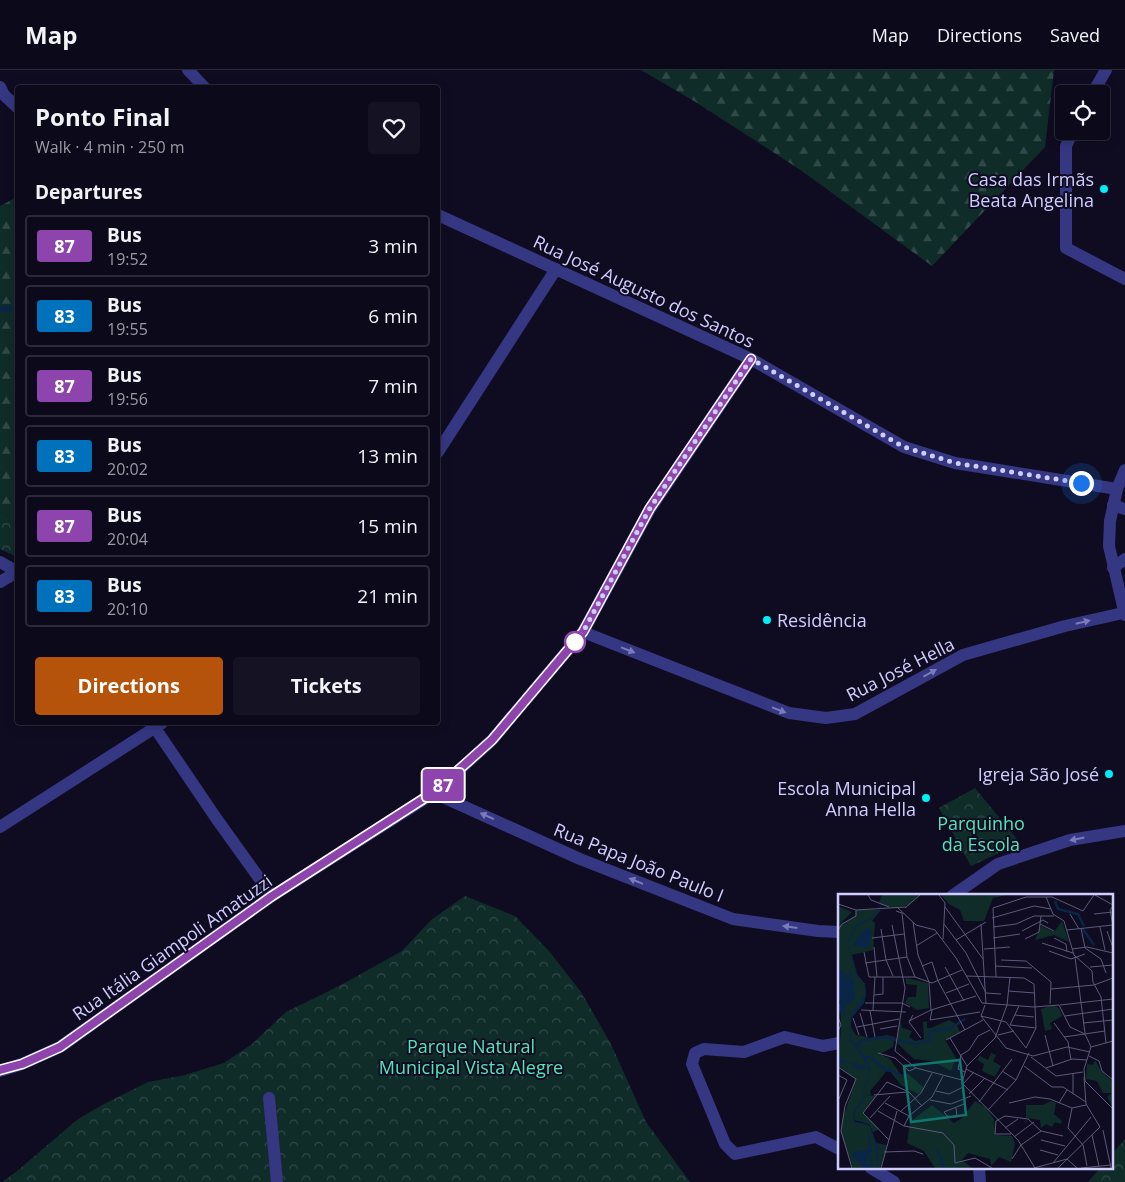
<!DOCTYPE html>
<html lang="en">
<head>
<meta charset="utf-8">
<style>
  body { margin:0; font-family:"Open Sans",sans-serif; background:#141223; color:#f1f3f6; height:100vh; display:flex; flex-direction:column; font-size:19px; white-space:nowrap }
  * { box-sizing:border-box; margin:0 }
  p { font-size:16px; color:#9a9aa2 }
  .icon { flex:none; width:28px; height:28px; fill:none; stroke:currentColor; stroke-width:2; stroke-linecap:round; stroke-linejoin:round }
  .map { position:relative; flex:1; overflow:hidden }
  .drawer { position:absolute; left:15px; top:15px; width:425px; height:640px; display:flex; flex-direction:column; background:#0b091a; border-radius:5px; box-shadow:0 2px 12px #0003,0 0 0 1px #2b2a39 }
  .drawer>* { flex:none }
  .badge { padding:0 10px; border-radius:4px; font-size:18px; line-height:32px }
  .controls { position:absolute; left:1055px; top:15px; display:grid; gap:10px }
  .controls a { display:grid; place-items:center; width:55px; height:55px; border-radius:5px; background:#0b091a; box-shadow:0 2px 12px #0003,0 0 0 1px #2b2a39; font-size:25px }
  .you { position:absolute; width:25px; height:25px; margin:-12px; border:4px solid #fff; border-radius:50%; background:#1a73e8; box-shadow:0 0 0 8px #1a73e833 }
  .map>.badge { position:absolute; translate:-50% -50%; box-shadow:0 0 0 2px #fff }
  h2 { padding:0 20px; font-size:19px; line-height:45px }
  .round { display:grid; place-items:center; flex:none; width:52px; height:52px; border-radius:5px; background:#141223 }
  .summary { display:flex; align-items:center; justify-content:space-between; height:85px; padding:0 20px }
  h1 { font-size:24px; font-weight:700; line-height:38px }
  .cta { display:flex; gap:10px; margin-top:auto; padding:10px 20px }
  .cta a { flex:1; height:58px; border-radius:5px; background:#b45309; color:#fff; font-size:20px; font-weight:700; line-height:58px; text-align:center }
  .cta a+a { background:#141223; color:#f1f3f6 }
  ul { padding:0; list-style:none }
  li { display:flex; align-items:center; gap:15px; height:62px; margin:0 10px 8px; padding:0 10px; border:2px solid #2b2a39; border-radius:5px }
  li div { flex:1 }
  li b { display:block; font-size:19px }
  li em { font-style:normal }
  li .badge { min-width:55px; font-weight:700; text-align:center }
  header { display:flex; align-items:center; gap:30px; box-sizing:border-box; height:70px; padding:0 25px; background:#0b091a; border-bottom:1px solid #2b2a39 }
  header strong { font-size:24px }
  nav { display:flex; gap:28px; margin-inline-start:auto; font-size:18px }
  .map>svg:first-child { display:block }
  .forest { fill:url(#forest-firs) }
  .park { fill:url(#park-crowns) }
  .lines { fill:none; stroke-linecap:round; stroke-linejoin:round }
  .stream { stroke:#0a2548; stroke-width:5.5 }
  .minor { stroke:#353783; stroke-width:12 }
  .tertiary { stroke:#353783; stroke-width:12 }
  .oneway { fill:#7b7abb }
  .line-casing { stroke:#fff; stroke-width:11 }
  .line { stroke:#8e44ad; stroke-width:8 }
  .walk { stroke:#d0cdff; stroke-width:5; stroke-dasharray:0 9 }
  .poi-dot { fill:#00eef8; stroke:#0f0c22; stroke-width:2 }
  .stop-dot { fill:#fff; stroke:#8e44ad; stroke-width:2.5 }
  .labels { text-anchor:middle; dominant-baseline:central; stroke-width:4; stroke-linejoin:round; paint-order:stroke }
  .poi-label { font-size:18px; fill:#d0cdff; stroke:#0f0c22; text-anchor:end }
  .street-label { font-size:18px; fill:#d0cdff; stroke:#0f0c22 }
  .park-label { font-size:18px; fill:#54e4b8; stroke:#0f0c22 }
  .inset-river { fill:none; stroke:#0a2548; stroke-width:2.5 }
  .inset-road { fill:none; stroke:#5c597a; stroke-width:1 }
  .view { fill:#0f766e; fill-opacity:0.15; stroke:#0f766e; stroke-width:2.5 }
  .inset-edge { fill:none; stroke:#d0cdff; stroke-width:2.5 }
</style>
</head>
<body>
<header>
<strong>Map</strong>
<nav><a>Map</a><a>Directions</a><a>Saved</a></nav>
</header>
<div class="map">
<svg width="1125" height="1112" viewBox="0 0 1125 1112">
  <defs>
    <pattern id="forest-firs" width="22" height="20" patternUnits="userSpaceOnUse" patternTransform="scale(1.25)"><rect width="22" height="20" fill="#0f2c29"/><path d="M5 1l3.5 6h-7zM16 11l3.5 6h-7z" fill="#314949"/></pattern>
    <pattern id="park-crowns" width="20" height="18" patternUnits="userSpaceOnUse" patternTransform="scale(1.25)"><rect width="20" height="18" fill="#0f2c29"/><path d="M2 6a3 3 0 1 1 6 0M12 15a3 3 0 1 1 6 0" fill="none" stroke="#314949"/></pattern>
  </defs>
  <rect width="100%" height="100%" fill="#0f0c22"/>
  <g class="forest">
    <polygon points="641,0 1054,0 1045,77 932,196 802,101 694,31"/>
    <polygon points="17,127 17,454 0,441 0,136"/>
  </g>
  <g class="park">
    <polygon points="0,441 17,454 17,487 0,479"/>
    <polygon points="975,718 1020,773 971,796 939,738"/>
    <polygon points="465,826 515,846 549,881 581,922 611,974 646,1052 690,1112 2,1112 16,1102 78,1049 104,1034 148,1012 185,1005 224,993 252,974 286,942 341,915 402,881 431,850"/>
    <polygon points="1125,1069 1125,1112 1088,1112 1100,1098 1111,1098 1111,1085"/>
  </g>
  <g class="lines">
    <polyline class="stream" points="0,239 10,239"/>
    <g class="minor">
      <polyline points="188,0 205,18"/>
      <polyline points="0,17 4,25 18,38"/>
      <polyline points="1092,24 1106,0"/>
      <polyline points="1073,61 1066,76 1066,178 1125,209"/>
      <polyline points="438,145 751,289 904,377 955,393 1117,419"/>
      <polyline points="438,382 556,199"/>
      <polyline points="1113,435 1125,439"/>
      <polyline points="0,492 18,502"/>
      <polyline points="1113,498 1125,489"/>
      <polyline points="0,512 17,502"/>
      <polyline points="583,562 789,643 826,648 855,644 963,585 1065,556 1123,543"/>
      <polyline points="151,652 216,748 272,826"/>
      <polyline points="434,723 580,789 733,849 818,861 839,862"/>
      <polyline points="0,757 162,653"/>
      <polyline points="952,826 998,794 1070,770 1125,761"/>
      <polyline points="839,973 823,976 785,967 744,982 704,979 695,983 692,994 725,1074 735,1084 816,1067 839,1079"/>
      <polyline points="0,1001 22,994 60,977 272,826 434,723 492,670 583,562 650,439 751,289"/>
      <polyline points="269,1028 277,1112"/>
      <polyline points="871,1098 894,1112"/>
      <polyline points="979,1098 980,1112"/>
    </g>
    <polyline class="tertiary" points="1125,400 1117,419 1110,451 1109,476 1125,545"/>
  </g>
  <defs><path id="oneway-solid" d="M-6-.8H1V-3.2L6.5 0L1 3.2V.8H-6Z" transform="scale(1.25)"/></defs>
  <g class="oneway">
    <use href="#oneway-solid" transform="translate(1083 552) rotate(-13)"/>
    <use href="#oneway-solid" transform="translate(628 580) rotate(21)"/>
    <use href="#oneway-solid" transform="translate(930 603) rotate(-29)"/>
    <use href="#oneway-solid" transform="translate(779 640) rotate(21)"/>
    <use href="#oneway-solid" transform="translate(487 746) rotate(-156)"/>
    <use href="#oneway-solid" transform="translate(1077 769) rotate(169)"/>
    <use href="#oneway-solid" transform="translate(636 811) rotate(-158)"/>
    <use href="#oneway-solid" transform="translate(790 857) rotate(-172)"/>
  </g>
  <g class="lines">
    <g class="line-casing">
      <polyline id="line" points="0,1000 22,994 60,977 272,826 434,722 492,670 583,562 650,438 751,289"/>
    </g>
    <use href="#line" class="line"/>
    <polyline class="walk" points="575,572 583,562 650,438 751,289 904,377 955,393 1081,413"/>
  </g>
  <g class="poi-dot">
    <circle cx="1104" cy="119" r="5"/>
    <circle cx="767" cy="550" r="5"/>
    <circle cx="1109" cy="704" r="5"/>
    <circle cx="926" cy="728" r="5"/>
  </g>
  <circle class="stop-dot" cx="575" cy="572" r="10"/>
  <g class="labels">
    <g class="poi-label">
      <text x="1094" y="109">Casa das Irmãs<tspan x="1094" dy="21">Beata Angelina</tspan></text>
      <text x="777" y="550" text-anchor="start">Residência</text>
      <text x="1099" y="704">Igreja São José</text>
      <text x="916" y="718">Escola Municipal<tspan x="916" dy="21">Anna Hella</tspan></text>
    </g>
    <g class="street-label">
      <text transform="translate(644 221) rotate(25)">Rua José Augusto dos Santos</text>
      <text transform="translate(900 599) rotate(-27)">Rua José Hella</text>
      <text transform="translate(639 792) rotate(22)">Rua Papa João Paulo I</text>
      <text transform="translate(172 877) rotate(-35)">Rua Itália Giampoli Amatuzzi</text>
    </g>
    <g class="park-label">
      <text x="981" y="753">Parquinho<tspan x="981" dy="21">da Escola</tspan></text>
      <text x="471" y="976">Parque Natural<tspan x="471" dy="21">Municipal Vista Alegre</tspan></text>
    </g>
  </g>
  <g transform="translate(838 824)">
    <rect width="275" height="275" fill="#0f0c22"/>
    <path d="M 44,1 L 81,1 L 71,11 L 54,14 L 41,9 ZM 103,1 L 169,1 L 155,4 L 146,27 L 126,27 L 122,16 L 111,10 ZM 0,12 L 14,18 L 0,32 ZM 224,27 L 231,48 L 216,41 L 197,46 L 203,32 L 216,38 ZM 68,84 L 90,89 L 91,114 L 79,116 L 67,109 L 70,103 L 78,103 L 79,91 L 68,90 ZM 62,126 L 64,134 L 74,137 L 71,143 L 77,147 L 86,145 L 85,128 L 89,127 L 89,134 L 93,134 L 111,126 L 118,130 L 122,138 L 107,146 L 118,164 L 113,177 L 94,167 L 76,165 L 59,149 ZM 19,141 L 32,144 L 49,141 L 57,143 L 55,153 L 42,160 L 52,165 L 63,181 L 68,179 L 73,182 L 86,194 L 84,197 L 80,200 L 63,191 L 50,175 L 43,184 L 16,143 ZM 257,166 L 263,177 L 274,187 L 275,213 L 269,203 L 274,199 L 265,199 L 259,187 L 248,185 L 249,170 L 255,171 ZM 28,201 L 38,202 L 25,218 L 41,235 L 35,238 L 31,230 L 16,226 L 18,215 ZM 213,207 L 218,209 L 216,220 L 224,227 L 223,230 L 217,228 L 214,233 L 208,230 L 203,234 L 202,226 L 188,224 L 188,211 L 205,211 Z" fill="#0f2c29"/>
    <path d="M 18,16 L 43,16 L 34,27 L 37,29 L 35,56 L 14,61 L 19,80 L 27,90 L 28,101 L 13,125 L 13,133 L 43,184 L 32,197 L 33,201 L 28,201 L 18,215 L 16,224 L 17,228 L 32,232 L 38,249 L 49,251 L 42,274 L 15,274 L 4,242 L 4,227 L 18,185 L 0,172 L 3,134 L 0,32 L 17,22 ZM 137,207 L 147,213 L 156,225 L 157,241 L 174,242 L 177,249 L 173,268 L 161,263 L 153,272 L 152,265 L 130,259 L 124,266 L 134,274 L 97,274 L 86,257 L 69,249 L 72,228 L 94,211 L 116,229 L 124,224 Z" fill="#0f2c29"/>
    <path d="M 215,111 L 221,114 L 224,122 L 212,129 L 214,135 L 207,137 L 203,115 ZM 153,159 L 158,161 L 155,167 L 163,172 L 157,183 L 144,177 L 146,170 L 139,166 L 142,162 L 150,166 Z" fill="#0f2c29"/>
    <path d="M 50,1 L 36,24 L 19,32 L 10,49 L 19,80 L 27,90 L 28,101 L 26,109 L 13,125 L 13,144 L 28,164 L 33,174 L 25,200 L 33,201 L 25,201 L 25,209 L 18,215 L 16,224 L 17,228 L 31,230 L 32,232 L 40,254 L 48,253 L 40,256 L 39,274 L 38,274 L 38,255 L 33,236 L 31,231 L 18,230 L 15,227 L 16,215 L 24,208 L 24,201 L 32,174 L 19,175 L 11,168 L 1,170 L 0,159 L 4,166 L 31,173 L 12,146 L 8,149 L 0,147 L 8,149 L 12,145 L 12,124 L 27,100 L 26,89 L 18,81 L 9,48 L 18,31 L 35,23 ZM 29,33 L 34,38 L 30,54 L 14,51 ZM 0,73 L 12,83 L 10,79 L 13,77 L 13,84 L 5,80 L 5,83 L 15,85 L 16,88 L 17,105 L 6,113 L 8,121 L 0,117 L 0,111 L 7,105 L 0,107 ZM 30,236 L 34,257 L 29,265 L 29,272 L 34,270 L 31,266 L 33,262 L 35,274 L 26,274 L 14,262 L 16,258 L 30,256 Z" fill="#0a2548"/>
    <path class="inset-river" d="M 217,7 L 220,15 L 240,20 L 246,32M 245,35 L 256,51M 18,154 L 23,147 L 46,143 L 77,150 L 92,146 L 91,138 L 113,134 L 127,125M 27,163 L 34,164 L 47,176 L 55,177 L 68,184M 99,255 L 106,274"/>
    <path class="inset-road" d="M 30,1 L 33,6 L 51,13M 101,1 L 107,9 L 105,45M 257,1 L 275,11M 208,3 L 215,20 L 226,27 L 236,61 L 254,77 L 255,88 L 263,103 L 268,149M 0,10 L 18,16 L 68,13M 107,13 L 145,65M 60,14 L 78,31 L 97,36 L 118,64 L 144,109 L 196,113 L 221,111 L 232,133 L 247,140 L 253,153M 67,14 L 82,1M 58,17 L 64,19 L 69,63 L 77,83M 232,20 L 241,35M 256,20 L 275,18M 154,24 L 196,12 L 213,15M 75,28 L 80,61 L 91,88 L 93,116M 106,30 L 128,59 L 148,99 L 163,100M 143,30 L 148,110M 202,30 L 216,37M 54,31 L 67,94 L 57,157 L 78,174 L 124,186M 275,32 L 272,16 L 275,12M 155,33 L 178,30 L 196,22 L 216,22M 262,33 L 267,56M 243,34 L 247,54 L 263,65 L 268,79M 43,35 L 48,66 L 55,82M 0,36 L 4,30 L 18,22 L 18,16M 229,36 L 275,31M 184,37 L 205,26 L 210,29M 269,37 L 275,54M 34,44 L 66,40M 155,44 L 182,40M 216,44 L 228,50 L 229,58M 187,45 L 201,38 L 203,22M 118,46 L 148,28M 204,49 L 235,59M 78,52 L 99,39M 36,53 L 39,83M 146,55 L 172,53M 234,55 L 249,53 L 275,59M 211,57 L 233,65 L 247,60M 26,58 L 31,83 L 77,83 L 94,89 L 124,76M 237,63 L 247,139M 163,66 L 188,67 L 213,88 L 212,110M 27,69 L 69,63M 84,72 L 94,68 L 100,87 L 127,136M 157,72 L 194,74M 107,73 L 126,107M 252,73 L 275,71M 128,82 L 186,84 L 196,90 L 198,134 L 188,154M 158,83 L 155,14 L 188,3 L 214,3 L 245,17 L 256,1M 172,83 L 169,111 L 157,144 L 129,172 L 124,189 L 180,246 L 197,274M 213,95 L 256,91 L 275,84M 170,97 L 197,99M 108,99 L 131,90M 36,101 L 45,100 L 45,83M 27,109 L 64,109 L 72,113M 147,111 L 143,122 L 168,154 L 195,162 L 229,153 L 252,158M 222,111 L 275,105M 181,112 L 172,131 L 198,134M 23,116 L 68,118M 35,116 L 37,83M 94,116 L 92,126 L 142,118M 32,117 L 37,143M 22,119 L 29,143M 75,121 L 71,128 L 83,144M 177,121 L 196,123M 143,122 L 168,128 L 188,154M 227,122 L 275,115M 0,123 L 3,131 L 0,137M 15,124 L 21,141M 71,127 L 93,116 L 138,102M 216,129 L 230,148 L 233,166M 245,129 L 275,126M 19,133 L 61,125M 42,135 L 59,132M 160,141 L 176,137M 207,141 L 215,172M 226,143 L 267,137M 112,144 L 129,172M 108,146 L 145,126M 253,153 L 246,175 L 247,187 L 275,215M 253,153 L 275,147M 40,159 L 57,164 L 71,177 L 78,174M 251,162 L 261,167 L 264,177 L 275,186M 193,163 L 218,182 L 245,178M 186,172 L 214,193 L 225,193 L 248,208M 0,173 L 18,185 L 7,212 L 3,237 L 14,274M 208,174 L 234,165 L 249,166M 128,175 L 170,196M 164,177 L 178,186M 127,178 L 120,175 L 123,161 L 131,156 L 140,142 L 152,136M 235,179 L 235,200M 0,181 L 9,186 L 0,207M 125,190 L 136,178M 98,197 L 111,200 L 125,193M 131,200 L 147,184M 36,201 L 69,198M 92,206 L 113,210 L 133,202M 141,208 L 174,165M 47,209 L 71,222M 171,209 L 197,203 L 212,205 L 234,214 L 248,211M 221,209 L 229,196M 118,214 L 119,223 L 109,222 L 106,218 L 126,210M 234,214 L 230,234 L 245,251 L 249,272M 150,216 L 178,186 L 191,159M 40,217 L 66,232 L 105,239 L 116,251 L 117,269 L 137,264 L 154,274M 62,218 L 83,199 L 94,179M 32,224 L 52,202M 66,232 L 71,222 L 94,203 L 105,182M 167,234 L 180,225M 265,236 L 273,274M 173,240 L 157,240 L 158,227 L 167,222 L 190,225 L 203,237 L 225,242M 254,241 L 261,272M 176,243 L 196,228M 51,246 L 25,219 L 49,188 L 71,198 L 84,212M 203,246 L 227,252M 202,256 L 220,261M 46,258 L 76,257 L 85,260M 174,265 L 183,251 L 203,237M 215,269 L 253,223M 43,274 L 59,217M 196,274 L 229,265 L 239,274M 220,274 L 262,233 L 248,210 L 246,183M 243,274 L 273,271"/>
    <path class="view" d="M 122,166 L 128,221 L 73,228 L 66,172 Z"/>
    <rect width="275" height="275" class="inset-edge"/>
  </g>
</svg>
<div class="controls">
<a><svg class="icon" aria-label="locate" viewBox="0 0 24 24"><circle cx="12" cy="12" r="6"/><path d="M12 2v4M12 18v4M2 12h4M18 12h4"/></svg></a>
</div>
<div class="you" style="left:1081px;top:413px"></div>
<b class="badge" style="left:443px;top:715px;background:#8e44ad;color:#fff">87</b>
<section class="drawer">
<div class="summary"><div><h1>Ponto Final</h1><p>Walk · 4 min · 250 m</p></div><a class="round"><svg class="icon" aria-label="heart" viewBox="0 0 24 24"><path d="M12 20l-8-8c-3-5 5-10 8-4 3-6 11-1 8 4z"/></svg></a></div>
<h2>Departures</h2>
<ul>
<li><span class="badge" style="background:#8e44ad;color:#fff">87</span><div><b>Bus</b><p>19:52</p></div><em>3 min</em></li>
<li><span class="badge" style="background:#0072bc;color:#fff">83</span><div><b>Bus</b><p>19:55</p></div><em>6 min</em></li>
<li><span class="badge" style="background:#8e44ad;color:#fff">87</span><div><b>Bus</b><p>19:56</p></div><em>7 min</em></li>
<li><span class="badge" style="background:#0072bc;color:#fff">83</span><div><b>Bus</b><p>20:02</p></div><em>13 min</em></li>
<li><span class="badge" style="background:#8e44ad;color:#fff">87</span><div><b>Bus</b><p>20:04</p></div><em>15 min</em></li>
<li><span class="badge" style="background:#0072bc;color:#fff">83</span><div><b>Bus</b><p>20:10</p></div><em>21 min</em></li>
</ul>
<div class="cta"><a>Directions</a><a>Tickets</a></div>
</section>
</div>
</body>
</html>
